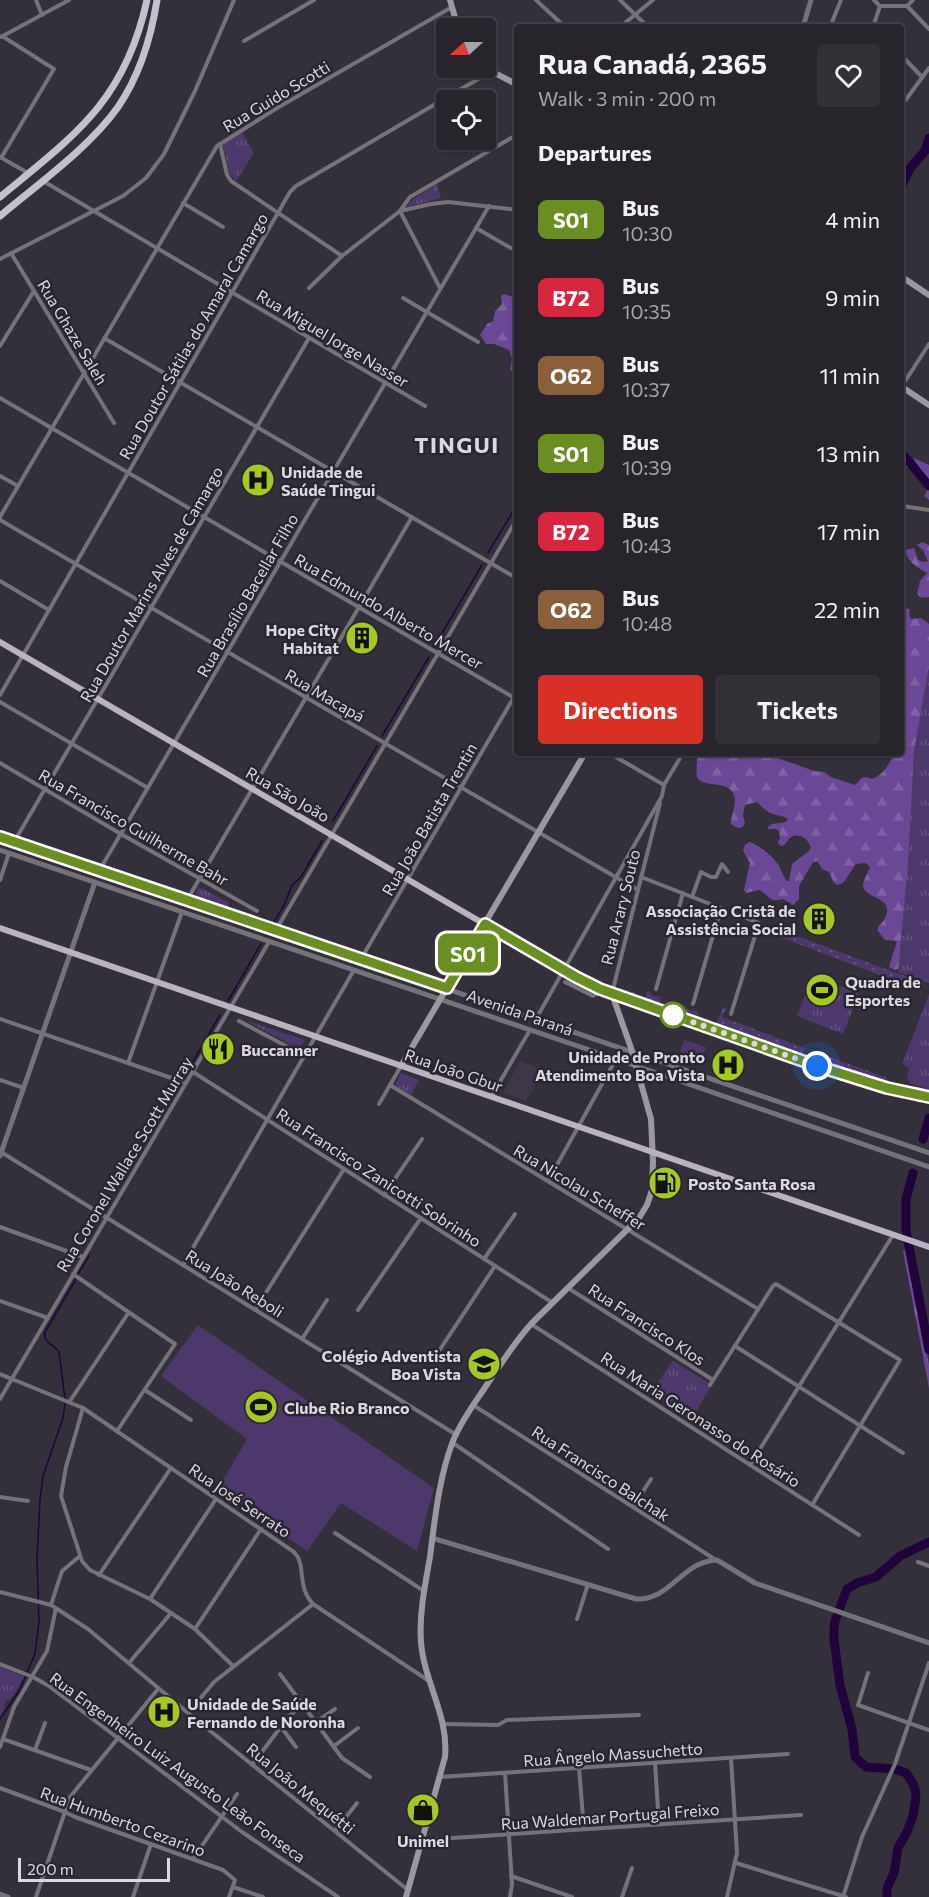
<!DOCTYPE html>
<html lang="en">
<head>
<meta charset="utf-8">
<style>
  body { margin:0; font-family:Commissioner,sans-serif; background:#333038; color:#f1f3f6; height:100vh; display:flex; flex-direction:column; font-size:22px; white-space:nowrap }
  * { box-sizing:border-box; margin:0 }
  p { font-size:20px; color:#a4a4a9 }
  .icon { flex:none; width:33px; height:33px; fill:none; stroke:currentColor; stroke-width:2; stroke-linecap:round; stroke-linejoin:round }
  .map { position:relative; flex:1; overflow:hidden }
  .drawer { position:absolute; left:514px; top:24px; width:390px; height:732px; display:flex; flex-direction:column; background:#27242c; border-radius:6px; box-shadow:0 2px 4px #0004,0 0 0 2px #434148 }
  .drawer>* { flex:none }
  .badge { padding:0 12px; border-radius:9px; font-size:21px; line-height:39px }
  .needle { width:39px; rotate:249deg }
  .tools { position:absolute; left:436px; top:18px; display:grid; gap:12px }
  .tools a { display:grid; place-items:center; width:60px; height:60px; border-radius:6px; background:#27242c; box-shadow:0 2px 4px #0004,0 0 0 2px #434148; font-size:30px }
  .scale { position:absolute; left:18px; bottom:15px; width:152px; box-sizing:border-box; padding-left:6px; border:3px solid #dbd8df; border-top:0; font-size:16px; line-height:21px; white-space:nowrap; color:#dbd8df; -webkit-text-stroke:4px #2a2631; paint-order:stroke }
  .you { position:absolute; width:30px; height:30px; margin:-15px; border:4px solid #fff; border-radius:50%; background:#1a73e8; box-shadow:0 0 0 9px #1a73e833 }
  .map>.badge { position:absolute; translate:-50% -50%; box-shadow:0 0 0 3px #fff }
  h2 { padding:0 24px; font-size:22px; line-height:54px }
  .round { display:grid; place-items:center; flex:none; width:63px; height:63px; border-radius:6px; background:#333038 }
  .overview { display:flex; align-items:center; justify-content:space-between; height:102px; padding:0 24px }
  h1 { font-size:28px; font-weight:700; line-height:45px }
  .primary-button { display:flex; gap:12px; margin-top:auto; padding:12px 24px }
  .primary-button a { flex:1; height:69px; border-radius:6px; background:#d93025; color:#fff; font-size:24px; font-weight:700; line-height:69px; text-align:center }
  .primary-button a+a { background:#333038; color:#f1f3f6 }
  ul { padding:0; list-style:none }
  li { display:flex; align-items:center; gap:18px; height:78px; padding:0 24px }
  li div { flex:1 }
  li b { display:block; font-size:22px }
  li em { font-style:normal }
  li .badge { min-width:66px; font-weight:700; text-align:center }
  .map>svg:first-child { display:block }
  .built { fill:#3e3748 }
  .grass { fill:url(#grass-dots) }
  .forest { fill:url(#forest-firs) }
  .park { fill:url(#park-tufts) }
  .pitch { fill:#4d386b }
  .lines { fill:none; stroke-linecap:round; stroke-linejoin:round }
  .stream { stroke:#21033b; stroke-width:1.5 }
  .river { stroke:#21033b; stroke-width:9 }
  .minor { stroke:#757379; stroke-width:4 }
  .tertiary { stroke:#757379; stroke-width:5 }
  .secondary { stroke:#9b98a1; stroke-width:6 }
  .primary { stroke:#b8b3bf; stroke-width:6 }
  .trunk { stroke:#c5c0cd; stroke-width:7 }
  .line-casing { stroke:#fff; stroke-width:14 }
  .line { stroke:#6b8e23; stroke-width:9 }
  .walk { stroke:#dbd8df; stroke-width:6; stroke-dasharray:0 10.8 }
  .stop-dot { fill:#fff; stroke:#6b8e23; stroke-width:3 }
  .labels { text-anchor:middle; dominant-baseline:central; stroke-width:5; stroke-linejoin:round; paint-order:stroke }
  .street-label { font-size:16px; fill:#dbd8df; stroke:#2a2631 }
  .poi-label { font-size:16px; font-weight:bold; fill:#dbd8df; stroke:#2a2631; text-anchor:start }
  .district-label { font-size:22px; font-weight:bold; letter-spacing:1.5px; fill:#dbd8df; stroke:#2a2631 }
</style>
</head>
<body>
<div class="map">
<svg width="929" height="1897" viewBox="0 0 929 1897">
  <defs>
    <pattern id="grass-dots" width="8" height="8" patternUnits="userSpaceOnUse" patternTransform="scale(1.5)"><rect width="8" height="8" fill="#4d386b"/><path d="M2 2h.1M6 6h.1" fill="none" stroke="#665480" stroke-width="1.8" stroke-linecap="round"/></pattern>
    <pattern id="forest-firs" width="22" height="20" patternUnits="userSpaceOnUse" patternTransform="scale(1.5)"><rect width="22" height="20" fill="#6a4896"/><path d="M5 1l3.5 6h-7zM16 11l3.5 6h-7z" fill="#7f62a4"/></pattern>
    <pattern id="park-tufts" width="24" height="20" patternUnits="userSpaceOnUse" patternTransform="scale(1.5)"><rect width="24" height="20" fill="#4d386b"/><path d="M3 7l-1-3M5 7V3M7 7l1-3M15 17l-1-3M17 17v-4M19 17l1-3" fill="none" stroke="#665480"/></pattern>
  </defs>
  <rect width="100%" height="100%" fill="#34303b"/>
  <polygon class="built" points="520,1061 544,1070 526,1101 503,1093"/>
  <g class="grass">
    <polygon points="764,924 924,983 921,991 762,930"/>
    <polygon points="619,987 645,997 648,991 653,996 661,997 660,1003 681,1010 684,1005 689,1010 697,1011 699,1017 716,1023 723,1007 727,1008 722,1017 805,1048 801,1055 618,990"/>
    <polygon points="818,1053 819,1053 887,1078 885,1081 817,1060"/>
  </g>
  <g class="forest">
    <polygon points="504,294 517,298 518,371 515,373 510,370 512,359 509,350 494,344 486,344 480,335 487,324 493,321 495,311 502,304 501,296"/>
    <polygon points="914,458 929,465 929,500 924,496 927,491 917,476 906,466 908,464 913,466 916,465"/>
    <path d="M 922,542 L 929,545 L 929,597 C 919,599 915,596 919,586 C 920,584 919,582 920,581 C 922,578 925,576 927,573 C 918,568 906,561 906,550 L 914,548 L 918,560 L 923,562 L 928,561 L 923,550 L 917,545 Z"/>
    <path d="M 903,608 L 910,609 L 909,614 L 911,619 L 921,618 L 929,624 L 929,955 L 895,970 L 889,967 L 897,941 L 885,940 L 877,930 C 879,924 883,923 885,918 C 896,896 862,899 863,885 C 863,880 868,873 870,867 L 866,863 L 856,864 L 843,883 L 838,885 L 834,883 L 829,872 L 822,869 L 818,861 L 813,862 L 799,886 L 799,899 L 793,905 L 783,899 C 768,903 771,896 759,890 L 746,893 L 744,890 L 750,863 L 743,851 L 745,845 L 750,842 C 760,846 771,855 777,863 C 782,869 782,876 787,881 L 789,881 L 792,864 L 809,851 L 811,848 C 809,840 800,832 791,837 C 788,839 787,843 784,845 L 781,846 L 778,843 L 780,838 L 779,831 L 776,829 L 768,829 L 768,827 L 772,824 L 786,822 L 788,819 C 782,815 779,816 773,814 C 766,812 762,807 757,802 L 745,805 L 743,815 L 745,824 L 741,828 L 735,827 L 731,824 C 731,816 735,808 735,800 C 733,777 703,790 697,777 C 696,774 697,757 698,753 L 764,753 L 814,771 L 824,772 L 831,777 L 855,785 C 862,779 861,774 872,779 C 882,776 891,763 894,753 L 902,753 L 902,611 Z"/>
    <polygon points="906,1250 929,1364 929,1388 903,1251"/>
  </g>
  <g class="park">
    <polygon points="242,132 254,153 236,181 229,173 223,144"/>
    <polygon points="437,184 441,198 406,207 413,199"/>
    <polygon points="929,666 929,983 898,972 908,863 914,750"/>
    <polygon points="199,887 226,901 229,903 228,908 224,908 194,898"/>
    <polygon points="813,975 859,993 843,1034 797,1016"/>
    <polygon points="929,994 929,1089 911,1084 907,1078 909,1068 902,1064"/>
    <polygon points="245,1020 305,1040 299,1049"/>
    <polygon points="401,1073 419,1080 411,1095 395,1085"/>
    <polygon points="673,1361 712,1385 691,1420 650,1393"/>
    <polygon points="0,1667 25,1677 12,1697 5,1702 4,1710 0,1716"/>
  </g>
  <g class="pitch">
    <polygon points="684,1040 706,1047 702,1060 680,1053"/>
    <polygon points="198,1325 434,1488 417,1551 341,1503 307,1551 218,1489 247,1439 161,1376"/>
  </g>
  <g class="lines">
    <g class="stream">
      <polyline points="488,553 518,503"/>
      <polyline points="434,647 482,565"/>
      <polyline points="382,736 429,657"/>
      <polyline points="333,821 377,746"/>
      <polyline points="273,924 285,903 292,885 301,877 322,841"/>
      <polyline points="228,1001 261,944"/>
      <polyline points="191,1065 220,1015"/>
      <polyline points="78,1274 89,1256"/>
      <path d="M 65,1399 L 59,1352 C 54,1344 43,1344 45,1332 L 76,1279"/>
      <polyline points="0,1719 19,1691 35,1654 39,1621 37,1560 40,1500 43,1476 63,1418 65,1403"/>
    </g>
    <g class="river">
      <polyline points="902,185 911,167 925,151 929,138"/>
      <polyline points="902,453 929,486"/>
      <polyline points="923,1139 929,1118"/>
      <polyline points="913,1173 906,1199 906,1231 929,1350"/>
      <polyline points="887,1897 887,1888 894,1873 898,1848 907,1832 913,1816 916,1797 915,1789 912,1782 906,1773 895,1769 866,1767 855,1757 852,1729 840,1685 834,1640 834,1628 835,1621 847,1589 857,1583 876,1577 900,1556 929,1542"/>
    </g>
    <g class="minor">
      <polyline points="36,0 42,15"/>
      <polyline points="536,0 565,27"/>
      <polyline points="620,0 648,27"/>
      <polyline points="874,0 880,6 907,6 913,0"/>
      <polyline points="907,6 929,29"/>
      <polyline points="620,27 653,0"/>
      <polyline points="830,27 841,0"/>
      <polyline points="873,27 880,6"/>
      <polyline points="1,37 69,0"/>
      <polyline points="244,41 314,0"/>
      <polyline points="902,56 922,77"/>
      <polyline points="902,105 929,68"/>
      <polyline points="220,144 227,175 231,181 342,256"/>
      <polyline points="0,157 28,173"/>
      <polyline points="1,158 54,69 2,36"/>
      <polyline points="43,181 425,406"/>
      <polyline points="183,203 223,227"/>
      <polyline points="476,228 518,252"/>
      <polyline points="11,253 114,423"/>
      <polyline points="0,259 123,196 146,178 164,154 195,91 234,0"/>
      <polyline points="309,288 342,256 400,211 410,197 518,134"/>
      <polyline points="440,288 400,211 431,204 448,202 518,210"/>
      <polyline points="403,298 478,342"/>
      <polyline points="104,338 518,579"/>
      <polyline points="0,346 34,291"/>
      <polyline points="902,386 929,344"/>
      <polyline points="0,398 518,700"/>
      <polyline points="0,476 18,486"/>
      <polyline points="902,506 929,510"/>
      <polyline points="0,517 217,146 277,108 452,7"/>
      <polyline points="0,520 638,890"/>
      <polyline points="0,581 49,610"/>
      <polyline points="0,695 290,192 296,186 490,72"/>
      <polyline points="0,702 148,788"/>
      <polyline points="609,753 664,785"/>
      <polyline points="0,763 121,834 257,911"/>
      <polyline points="14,842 309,338"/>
      <polyline points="99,871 489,206"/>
      <polyline points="641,877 759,923 731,1014"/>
      <polyline points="0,880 9,853"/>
      <polyline points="692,897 701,872 711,877 716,877 722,864 728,872"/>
      <polyline points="187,900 412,517"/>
      <polyline points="276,930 518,517"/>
      <polyline points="361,959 518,690"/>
      <polyline points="565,982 593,996 600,990"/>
      <polyline points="656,989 683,893"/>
      <polyline points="612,993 660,803"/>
      <polyline points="693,1004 721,908"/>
      <polyline points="0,1019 186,1083"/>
      <polyline points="536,1019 662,796 664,785 683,753"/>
      <polyline points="239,1021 305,1056"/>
      <polyline points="128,1063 182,912"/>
      <polyline points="193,1072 553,1303"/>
      <polyline points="0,1080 24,1088"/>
      <polyline points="390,1085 758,1309"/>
      <polyline points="491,1097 530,1030"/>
      <polyline points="379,1104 401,1066"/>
      <polyline points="1,1152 455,1434"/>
      <polyline points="548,1181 616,1059"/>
      <polyline points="384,1195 422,1139"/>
      <polyline points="0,1227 83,1257"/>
      <polyline points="484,1259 515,1214"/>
      <polyline points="183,1265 354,970"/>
      <polyline points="73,1274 175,1344 117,1431"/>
      <polyline points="568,1288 713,1380"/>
      <polyline points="0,1301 48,1318"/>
      <polyline points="255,1310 344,1169"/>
      <polyline points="358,1310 421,1218"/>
      <polyline points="531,1324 859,1535"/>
      <polyline points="302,1339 327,1300"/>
      <polyline points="735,1346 903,1453"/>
      <polyline points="437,1354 495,1266"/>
      <path d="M 0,1374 L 83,1408 L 294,1552 C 307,1565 296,1586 313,1604 L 429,1681"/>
      <polyline points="710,1385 773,1286 776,1284 900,1360 812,1505"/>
      <polyline points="145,1390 191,1420"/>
      <polyline points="0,1399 269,942"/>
      <polyline points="70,1401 129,1312"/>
      <polyline points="473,1405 716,1560"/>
      <polyline points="83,1408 66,1467 61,1496 82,1561 90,1570 150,1599 195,1629 233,1666"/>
      <polyline points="453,1443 608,1549"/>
      <polyline points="750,1465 893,1235"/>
      <polyline points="0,1497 28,1501"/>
      <polyline points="633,1507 651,1479"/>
      <polyline points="335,1533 424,1591"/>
      <polyline points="918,1562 929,1566"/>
      <polyline points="99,1575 171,1468"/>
      <polyline points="0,1592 51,1605 88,1629 188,1713 408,1890"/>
      <polyline points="150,1599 216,1499"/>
      <polyline points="51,1605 62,1571 80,1556"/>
      <polyline points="577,1619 588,1584"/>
      <polyline points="195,1629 261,1529"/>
      <polyline points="129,1663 171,1613"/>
      <polyline points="0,1664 33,1677 49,1686 242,1832 338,1897"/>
      <polyline points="868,1673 858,1705 929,1730"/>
      <polyline points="280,1674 342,1758 370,1777"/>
      <polyline points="188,1713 214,1682 313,1604"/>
      <polyline points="316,1722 335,1709"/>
      <polyline points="444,1724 498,1725 507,1720 639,1715"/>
      <polyline points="281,1727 296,1747"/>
      <polyline points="3,1739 91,1770"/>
      <polyline points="334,1746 358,1728"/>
      <polyline points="0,1747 14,1707 47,1651 56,1608"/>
      <polyline points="35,1750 45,1723"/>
      <polyline points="655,1763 659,1824"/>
      <polyline points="252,1765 289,1716 303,1705"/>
      <polyline points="579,1768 584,1829"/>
      <polyline points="505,1773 512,1884 510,1897"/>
      <polyline points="440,1777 788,1754"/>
      <polyline points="0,1788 65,1812 75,1817 223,1870 235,1880 229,1897"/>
      <polyline points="335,1831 357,1803"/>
      <polyline points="422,1840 801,1815"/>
      <polyline points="193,1859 237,1794"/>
      <polyline points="736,1863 846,1897"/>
      <polyline points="511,1876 572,1897"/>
      <polyline points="233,1887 263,1897"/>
      <polyline points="36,1897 70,1797 158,1689"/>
      <polyline points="133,1897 151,1844"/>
      <polyline points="622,1897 632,1868"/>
      <polyline points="727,1897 737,1853 731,1758"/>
      <polyline points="843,1897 862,1837 895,1764 929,1663"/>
    </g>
    <g class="tertiary">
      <polyline points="803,27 811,0"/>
      <polyline points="0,837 929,1153"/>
      <polyline points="0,850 616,1059 929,1167"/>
      <polyline points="0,1156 95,882"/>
      <path d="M 432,1538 L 636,1599 C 670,1601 682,1561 717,1560 L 755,1583 L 929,1643"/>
      <polyline points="0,1894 8,1897"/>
    </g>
    <g class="secondary">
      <polyline points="450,0 458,28"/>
      <polyline points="485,68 518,85"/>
      <polyline points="902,277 929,295"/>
      <polyline points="902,387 929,405"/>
      <polyline points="401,1066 585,753"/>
      <path d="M 406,1897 L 445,1757 C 449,1716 424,1682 421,1642 C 419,1614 425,1585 430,1557 C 435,1518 439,1477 453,1441 C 461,1421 474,1404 486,1386 C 500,1365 514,1343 531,1324 L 639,1218 L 647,1205 L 652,1190 L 653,1161 L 651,1119 L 631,1048 L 612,994"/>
    </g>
    <g class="primary">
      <polyline points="0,642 584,982 612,994 817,1066 887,1088 929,1097"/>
      <polyline points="0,928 929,1247"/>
    </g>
    <g class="trunk">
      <path d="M 0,197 C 75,135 125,101 147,0"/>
      <path d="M 0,216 C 38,184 90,147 118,107 C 140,75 151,38 157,0"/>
    </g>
  </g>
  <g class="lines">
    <g class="line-casing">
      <polyline id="line" points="0,837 447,988 485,924 576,977 600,989 817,1066 887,1088 929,1097"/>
    </g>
    <use href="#line" class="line"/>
    <polyline class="walk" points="673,1015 817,1066"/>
  </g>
  <defs>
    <g id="hospital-disc" transform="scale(1.725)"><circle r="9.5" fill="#a4c824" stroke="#2a2631"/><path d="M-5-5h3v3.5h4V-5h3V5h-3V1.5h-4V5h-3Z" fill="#111"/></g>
    <g id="building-disc" transform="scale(1.725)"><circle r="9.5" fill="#a4c824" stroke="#2a2631"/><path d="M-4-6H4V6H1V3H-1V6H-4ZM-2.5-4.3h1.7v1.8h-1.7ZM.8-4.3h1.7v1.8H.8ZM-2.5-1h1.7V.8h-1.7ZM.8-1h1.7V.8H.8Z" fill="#111"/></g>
    <g id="stadium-disc" transform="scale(1.725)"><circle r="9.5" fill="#a4c824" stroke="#2a2631"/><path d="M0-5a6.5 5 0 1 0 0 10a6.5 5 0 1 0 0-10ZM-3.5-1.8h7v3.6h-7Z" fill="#111"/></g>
    <g id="restaurant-disc" transform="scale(1.725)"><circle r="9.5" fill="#a4c824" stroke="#2a2631"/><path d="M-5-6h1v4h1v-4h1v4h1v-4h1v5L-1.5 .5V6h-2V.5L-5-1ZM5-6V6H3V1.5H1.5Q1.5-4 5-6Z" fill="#111"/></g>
    <g id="fuel-disc" transform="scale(1.725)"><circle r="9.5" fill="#a4c824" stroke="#2a2631"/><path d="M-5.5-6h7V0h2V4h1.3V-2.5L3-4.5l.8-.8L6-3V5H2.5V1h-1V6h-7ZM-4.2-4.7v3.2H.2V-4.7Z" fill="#111"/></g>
    <g id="school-disc" transform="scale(1.725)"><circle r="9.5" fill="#a4c824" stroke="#2a2631"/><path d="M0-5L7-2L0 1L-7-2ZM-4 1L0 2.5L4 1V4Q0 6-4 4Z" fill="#111"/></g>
    <g id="shop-disc" transform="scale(1.725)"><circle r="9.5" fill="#a4c824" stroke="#2a2631"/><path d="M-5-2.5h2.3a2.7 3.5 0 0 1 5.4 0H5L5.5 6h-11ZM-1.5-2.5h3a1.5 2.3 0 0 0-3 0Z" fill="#111"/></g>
  </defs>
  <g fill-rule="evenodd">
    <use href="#hospital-disc" x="258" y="480"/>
    <use href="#building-disc" x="362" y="638"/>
    <use href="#building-disc" x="819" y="919"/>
    <use href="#stadium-disc" x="822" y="990"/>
    <use href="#restaurant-disc" x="218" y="1049"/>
    <use href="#hospital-disc" x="728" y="1065"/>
    <use href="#fuel-disc" x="665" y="1183"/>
    <use href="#school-disc" x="484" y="1364"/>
    <use href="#stadium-disc" x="261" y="1407"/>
    <use href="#hospital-disc" x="164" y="1712"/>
    <use href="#shop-disc" x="423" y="1810"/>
  </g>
  <circle class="stop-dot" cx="673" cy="1015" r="12"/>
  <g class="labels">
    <g class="street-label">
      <text transform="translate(276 96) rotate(-31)">Rua Guido Scotti</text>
      <text transform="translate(73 332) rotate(59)">Rua Ghaze Saleh</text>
      <text transform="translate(193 336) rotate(-60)">Rua Doutor Sátilas do Amaral Camargo</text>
      <text transform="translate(333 338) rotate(31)">Rua Miguel Jorge Nasser</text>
      <text transform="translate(151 584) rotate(-60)">Rua Doutor Marins Alves de Camargo</text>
      <text transform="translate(247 595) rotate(-60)">Rua Brasílio Bacellar Filho</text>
      <text transform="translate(389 611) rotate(30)">Rua Edmundo Alberto Mercer</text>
      <text transform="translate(325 695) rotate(30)">Rua Macapá</text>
      <text transform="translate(288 794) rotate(30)">Rua São João</text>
      <text transform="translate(429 819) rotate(-60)">Rua João Batista Trentin</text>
      <text transform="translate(134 827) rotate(30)">Rua Francisco Guilherme Bahr</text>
      <text transform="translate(620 907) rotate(-76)">Rua Arary Souto</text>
      <text transform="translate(520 1012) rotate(19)">Avenida Paraná</text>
      <text transform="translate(454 1070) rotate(19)">Rua João Gbur</text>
      <text transform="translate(124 1164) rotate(-59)">Rua Coronel Wallace Scott Murray</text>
      <text transform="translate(379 1177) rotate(33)">Rua Francisco Zanicotti Sobrinho</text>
      <text transform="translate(580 1187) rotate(31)">Rua Nicolau Scheffer</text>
      <text transform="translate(235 1283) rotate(32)">Rua João Reboli</text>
      <text transform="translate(647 1324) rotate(33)">Rua Francisco Klos</text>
      <text transform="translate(701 1419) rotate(33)">Rua Maria Geronasso do Rosário</text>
      <text transform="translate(601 1473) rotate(33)">Rua Francisco Balchak</text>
      <text transform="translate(240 1500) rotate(34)">Rua José Serrato</text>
      <text transform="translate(613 1754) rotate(-4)">Rua Ângelo Massuchetto</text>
      <text transform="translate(178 1767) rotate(36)">Rua Engenheiro Luiz Augusto Leão Fonseca</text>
      <text transform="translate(301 1788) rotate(39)">Rua João Mequétti</text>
      <text transform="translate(610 1816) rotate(-4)">Rua Waldemar Portugal Freixo</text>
      <text transform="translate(123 1821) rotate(20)">Rua Humberto Cezarino</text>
    </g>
    <g class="poi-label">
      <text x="281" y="471">Unidade de<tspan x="281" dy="18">Saúde Tingui</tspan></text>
      <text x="339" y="629" text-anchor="end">Hope City<tspan x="339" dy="18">Habitat</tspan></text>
      <text x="796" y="910" text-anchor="end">Associação Cristã de<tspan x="796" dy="18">Assistência Social</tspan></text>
      <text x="845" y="981">Quadra de<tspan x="845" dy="18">Esportes</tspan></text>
      <text x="241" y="1049">Buccanner</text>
      <text x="705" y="1056" text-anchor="end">Unidade de Pronto<tspan x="705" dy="18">Atendimento Boa Vista</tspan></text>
      <text x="688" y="1183">Posto Santa Rosa</text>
      <text x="461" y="1355" text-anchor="end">Colégio Adventista<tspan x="461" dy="18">Boa Vista</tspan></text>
      <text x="284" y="1407">Clube Rio Branco</text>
      <text x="187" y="1703">Unidade de Saúde<tspan x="187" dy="18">Fernando de Noronha</tspan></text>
      <text x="423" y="1840" text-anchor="middle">Unimel</text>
    </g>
    <g class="district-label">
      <text x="457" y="444">TINGUI</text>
    </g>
  </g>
</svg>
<div class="tools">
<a><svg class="needle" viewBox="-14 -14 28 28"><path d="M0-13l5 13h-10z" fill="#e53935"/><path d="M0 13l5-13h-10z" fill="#a4a4a9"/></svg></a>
<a><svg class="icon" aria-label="locate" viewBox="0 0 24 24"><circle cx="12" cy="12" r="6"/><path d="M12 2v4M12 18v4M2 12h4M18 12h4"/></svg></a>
</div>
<div class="scale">200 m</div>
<div class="you" style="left:817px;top:1066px"></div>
<b class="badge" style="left:468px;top:953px;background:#6b8e23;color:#fff">S01</b>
<section class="drawer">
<div class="overview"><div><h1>Rua Canadá, 2365</h1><p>Walk · 3 min · 200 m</p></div><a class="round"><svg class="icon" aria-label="heart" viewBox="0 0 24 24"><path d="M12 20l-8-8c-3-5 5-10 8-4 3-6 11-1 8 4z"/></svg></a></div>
<h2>Departures</h2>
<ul>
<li><span class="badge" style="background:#6b8e23;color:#fff">S01</span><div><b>Bus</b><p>10:30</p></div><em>4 min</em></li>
<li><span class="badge" style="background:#d7263d;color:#fff">B72</span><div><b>Bus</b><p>10:35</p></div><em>9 min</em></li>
<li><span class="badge" style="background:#8b5e3c;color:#fff">O62</span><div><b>Bus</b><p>10:37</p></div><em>11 min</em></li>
<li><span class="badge" style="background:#6b8e23;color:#fff">S01</span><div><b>Bus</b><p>10:39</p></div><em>13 min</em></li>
<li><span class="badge" style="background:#d7263d;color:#fff">B72</span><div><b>Bus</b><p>10:43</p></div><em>17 min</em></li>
<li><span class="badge" style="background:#8b5e3c;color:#fff">O62</span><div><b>Bus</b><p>10:48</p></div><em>22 min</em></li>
</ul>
<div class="primary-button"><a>Directions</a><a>Tickets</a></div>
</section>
</div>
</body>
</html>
